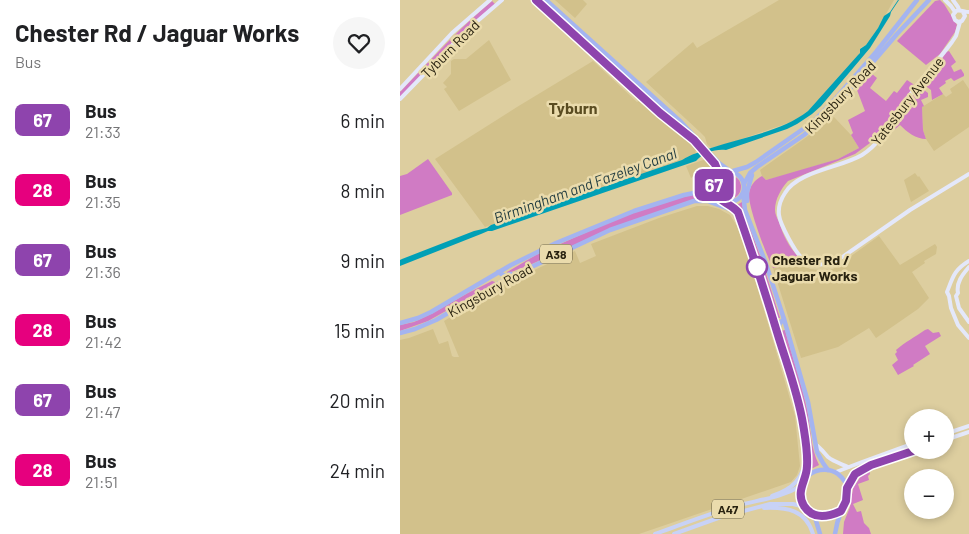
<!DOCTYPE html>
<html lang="en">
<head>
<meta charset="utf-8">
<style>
  body { margin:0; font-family:Barlow,sans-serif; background:#f6f6f6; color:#202124; height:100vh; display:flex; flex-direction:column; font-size:19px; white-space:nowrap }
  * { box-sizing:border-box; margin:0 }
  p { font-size:16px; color:#757577 }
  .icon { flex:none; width:28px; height:28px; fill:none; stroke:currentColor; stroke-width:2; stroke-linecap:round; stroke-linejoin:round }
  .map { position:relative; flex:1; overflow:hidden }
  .panel { display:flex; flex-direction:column; background:#fff; width:400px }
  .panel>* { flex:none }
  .badge { padding:0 10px; border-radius:8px; font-size:18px; line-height:32px }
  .buttons { position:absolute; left:504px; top:409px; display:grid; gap:10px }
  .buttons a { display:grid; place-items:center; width:50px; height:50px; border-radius:50%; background:#fff; box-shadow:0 2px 8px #0003; font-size:25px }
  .map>.badge { position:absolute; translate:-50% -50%; box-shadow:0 0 0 2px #fff }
  .round { display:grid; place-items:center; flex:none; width:52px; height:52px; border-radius:26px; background:#f6f6f6 }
  .overview { display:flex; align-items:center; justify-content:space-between; height:85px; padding:0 15px }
  h1 { font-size:24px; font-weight:700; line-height:38px }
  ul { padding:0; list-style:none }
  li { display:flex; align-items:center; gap:15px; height:70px; padding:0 15px }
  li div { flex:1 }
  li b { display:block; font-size:19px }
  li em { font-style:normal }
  li .badge { min-width:55px; font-weight:700; text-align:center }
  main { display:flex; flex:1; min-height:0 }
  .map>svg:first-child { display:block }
  .built { fill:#d2c18b }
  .green { fill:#d07bc4 }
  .water { fill:#00a0b6 }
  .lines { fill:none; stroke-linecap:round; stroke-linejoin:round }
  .secondary { stroke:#e4e8fa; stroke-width:4 }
  .primary { stroke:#c8d2f6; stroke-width:4 }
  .highway { stroke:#a4b4f0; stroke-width:4.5 }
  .line-casing { stroke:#fff; stroke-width:11 }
  .line { stroke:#8e44ad; stroke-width:8 }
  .stop-dot { fill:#fff; stroke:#8e44ad; stroke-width:2.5 }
  .labels { text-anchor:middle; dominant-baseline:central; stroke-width:5; stroke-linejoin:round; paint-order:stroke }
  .shield { fill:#eadbac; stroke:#625a3f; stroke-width:1 }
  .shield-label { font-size:12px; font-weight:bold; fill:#282210 }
  .street-label { font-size:14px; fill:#282210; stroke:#eadbac }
  .stop-label { font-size:14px; font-weight:bold; fill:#282210; stroke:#eadbac; text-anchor:start }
  .water-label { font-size:15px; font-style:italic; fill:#1f3a3f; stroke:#eadbac }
  .quarter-label { font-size:16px; font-weight:bold; fill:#5a4c21; stroke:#eadbac }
</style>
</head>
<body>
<main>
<section class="panel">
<div class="overview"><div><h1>Chester Rd / Jaguar Works</h1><p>Bus</p></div><a class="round"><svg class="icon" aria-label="heart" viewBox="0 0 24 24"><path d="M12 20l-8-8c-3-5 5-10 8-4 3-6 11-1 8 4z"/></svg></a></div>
<ul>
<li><span class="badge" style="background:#8e44ad;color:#fff">67</span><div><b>Bus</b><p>21:33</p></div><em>6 min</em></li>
<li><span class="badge" style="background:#e6007e;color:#fff">28</span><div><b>Bus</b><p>21:35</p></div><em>8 min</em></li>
<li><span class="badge" style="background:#8e44ad;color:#fff">67</span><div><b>Bus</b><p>21:36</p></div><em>9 min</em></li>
<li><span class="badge" style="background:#e6007e;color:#fff">28</span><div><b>Bus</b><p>21:42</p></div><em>15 min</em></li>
<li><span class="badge" style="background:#8e44ad;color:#fff">67</span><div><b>Bus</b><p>21:47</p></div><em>20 min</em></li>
<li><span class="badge" style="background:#e6007e;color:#fff">28</span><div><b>Bus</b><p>21:51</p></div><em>24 min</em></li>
</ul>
</section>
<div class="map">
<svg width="569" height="534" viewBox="0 0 569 534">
  <rect width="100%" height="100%" fill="#ddce9f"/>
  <g class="built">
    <polygon points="155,0 183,0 187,4 175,18"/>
    <polygon points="379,0 494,0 478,28 466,45 460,48 460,53 458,55 408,111 401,116 391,122 336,141 311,148 307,144 305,137 300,132 246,82 293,42 297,48"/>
    <polygon points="89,40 111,80 59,111 44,89 47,87 43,83 51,74 51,61 54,59 66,59"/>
    <polygon points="193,61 237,102 239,101 272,130 294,146 297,149 295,152 296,153 282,160 85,227 35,159 117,107"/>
    <polygon points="563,80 569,89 569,127 534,151 526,139 523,130 522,107 543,94 546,97 552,93 550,89"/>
    <polygon points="434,117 451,135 459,148 438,159 389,174 366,180 362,176 360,170 401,141"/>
    <polygon points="306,159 312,165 314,173 312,178 309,182 298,185 295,179 293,177 291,178 286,166"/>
    <polygon points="515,173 518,177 519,176 529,191 511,202 504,180"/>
    <polygon points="297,206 308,206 319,209 330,215 337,226 349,259 395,416 400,466 397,475 391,482 239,534 0,534 0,340 9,338 33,329 39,344 48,341 52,356 54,357 59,357 44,321 111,281 175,251 180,263 196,256 191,244 259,218"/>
    <polygon points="479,236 500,265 535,244 537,247 536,254 524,261 525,263 512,272 529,298 518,309 476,338 469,328 438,347 401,358 373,268 399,263 410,269 421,270 433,269"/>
  </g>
  <g class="green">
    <polygon points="139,0 144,0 226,74 226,76 225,77"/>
    <polygon points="540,0 544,4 557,25 555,32 540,54 526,65 497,41 535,1"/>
    <path d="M 92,1 L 95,4 L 0,98 L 0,92 C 30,61 59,28 92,1 Z"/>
    <polygon points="549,51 556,62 551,66 554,72 561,69 564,74 564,76 554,81 551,78 545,81 546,83 539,88 543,94 532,100 531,90 523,84 523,82 538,65 546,52"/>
    <path d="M 471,73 L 477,78 L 470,88 L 486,101 L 494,91 L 497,93 L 507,80 L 513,84 L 514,86 L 492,119 L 474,140 L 455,154 L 388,181 C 381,189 375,199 375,210 C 375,214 377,218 379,222 C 384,238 391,251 404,262 L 373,268 C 366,254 348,207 349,194 C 350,185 355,180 362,176 L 366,180 L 438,159 L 459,148 L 451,135 L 453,133 L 448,120 L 465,111 L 457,90 Z"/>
    <path d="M 518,87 L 520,87 L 528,93 L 528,97 L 521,100 L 524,106 L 522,107 L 523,130 L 526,139 C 516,139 507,132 500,125 L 493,131 L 491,128 L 493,124 L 495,124 L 508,104 L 507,103 Z"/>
    <polygon points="28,159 52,193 52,195 0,215 0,176 7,174"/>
    <circle cx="329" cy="187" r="12"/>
    <path d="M 312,193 L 314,196 L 313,198 L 297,199 L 190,238 L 125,267 C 119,268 114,272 107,273 L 107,272 L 136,255 C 188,232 241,205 297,194 C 302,193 307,194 312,193 Z"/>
    <polygon points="342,202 343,209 362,261 380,318 378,318 375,315 363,275 343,217 340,210 335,206"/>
    <polygon points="92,281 95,282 94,284 28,321 0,331 0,325 14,322 33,313 68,293"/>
    <path d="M 528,329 L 533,333 L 539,332 L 541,336 L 525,346 L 530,354 L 513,365 L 514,366 L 498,375 L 492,365 L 498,360 L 495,354 L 497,352 L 496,350 C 505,342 515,337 525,330 Z"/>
    <path d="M 385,330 C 392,356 401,382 407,409 C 411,428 410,447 419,465 L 409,470 L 406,429 L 381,331 Z"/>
    <polygon points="469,470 470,474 468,476 469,480 458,484 463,500 453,504 457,512 461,511 464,523 469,528 471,534 443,534 444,522 450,507 453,488 461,476"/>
  </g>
  <path class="water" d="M 498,0 L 499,0 L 491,12 L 490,16 L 470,48 L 421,106 L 412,114 L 397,124 L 387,129 L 326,150 C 315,149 304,152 296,161 L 92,231 L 88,231 L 81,234 L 0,266 L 0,260 L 2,259 L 74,231 L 87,228 L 91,225 L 282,160 C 291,154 301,152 311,148 C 343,137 381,132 408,111 L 458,55 L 460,53 L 460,49 L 466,45 L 478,28 L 484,16 L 490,12 Z"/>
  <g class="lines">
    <g class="secondary">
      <polyline points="545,0 551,6 555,12"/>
      <polyline points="553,0 558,7 559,10"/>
      <path d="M 563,12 L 565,16 L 562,21 L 558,22 L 555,20 L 553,15 L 556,11 C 560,9 564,12 569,12"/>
      <path d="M 560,22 L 556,36 L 552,42 C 538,61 521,79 507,99 C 493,118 483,142 462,155 C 440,168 398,171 385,193 C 381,199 378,207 379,215 C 380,224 395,252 402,258 C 405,261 411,264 415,264 C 426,266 435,261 444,256 L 510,210 L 569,174"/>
      <polyline points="0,89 52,33 90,0"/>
      <polyline points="0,99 66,31 102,0"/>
      <path d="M 569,261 C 554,270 553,277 547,292 L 549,296 L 551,308 L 558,325 L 569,338"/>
      <path d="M 569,267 C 562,275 556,283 558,293 L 556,296 L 559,308 L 569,322"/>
      <polyline points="545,434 569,426"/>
      <polyline points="545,440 569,432"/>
      <path d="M 416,445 C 421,448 424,453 428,457 C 434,462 442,464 448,467"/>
      <polyline points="436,472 462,462 512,444"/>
      <path d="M 447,488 C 449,484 451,478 455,474 C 467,463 500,456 516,450"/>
    </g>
    <g class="primary">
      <path d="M 372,496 C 393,489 403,479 406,457"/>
      <path d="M 364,508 C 387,507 406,510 413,534"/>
      <path d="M 255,534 C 283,524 311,513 339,505 C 363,499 380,498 401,486"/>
      <polyline points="274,534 321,517 370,504 393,504 405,507"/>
    </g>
    <g class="highway">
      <polyline points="136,0 260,113 294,140 315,164 317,169 317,176"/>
      <polyline points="146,0 281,122 319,163 330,171"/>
      <polyline points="333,171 347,167 356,162 413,122 436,98 476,52 517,0"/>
      <circle cx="329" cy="187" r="15"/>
      <polyline points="344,184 350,173 357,167 404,135 421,120 437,104 497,34 529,0"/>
      <polyline points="343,193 345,210 365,261 384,319 408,402 417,452 423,463 428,470"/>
      <polyline points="347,201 347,192 352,175"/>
      <polyline points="310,202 332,210 338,217"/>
      <polyline points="326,202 334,208 338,212 342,225 361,278 396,396 403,423 406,452 408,467 405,479"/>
      <polyline points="98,272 105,276 111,274"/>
      <polyline points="0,323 18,318 31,312 111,265 156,243 234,211 284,195 304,191 312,187 314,184"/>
      <path d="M 379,332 C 378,326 379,323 384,319"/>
      <polyline points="0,333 15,329 36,320 108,278 210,230 294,201 322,201"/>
      <polyline points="414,514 420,534"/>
      <path d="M 435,534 C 436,527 438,519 441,512 C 447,498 453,486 438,474 C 433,470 427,469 420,470 C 390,476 397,520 427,516 C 432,516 437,513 441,511"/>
    </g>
  </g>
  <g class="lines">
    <g class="line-casing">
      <path id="line" d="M 136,0 L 260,113 L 294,140 L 315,164 C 322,177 309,183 316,195 C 321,202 331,204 338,212 C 352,252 365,292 377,332 C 386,362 398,393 403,424 C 405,437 408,452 407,466 C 407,480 395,491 404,506 C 413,520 428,517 441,511 L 446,501 L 447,488 L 455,474 L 471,465 L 516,450"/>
    </g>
    <use href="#line" class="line"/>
  </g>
  <circle class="stop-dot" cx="357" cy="267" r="10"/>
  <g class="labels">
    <g class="shield">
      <rect x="140" y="244.5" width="32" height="19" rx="4"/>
      <rect x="312" y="499.5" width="32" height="19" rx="4"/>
    </g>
    <g class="shield-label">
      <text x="156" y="254">A38</text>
      <text x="328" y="509">A47</text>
    </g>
    <g class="street-label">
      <text transform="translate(50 49) rotate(-45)">Tyburn Road</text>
      <text transform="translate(440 97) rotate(-46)">Kingsbury Road</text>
      <text transform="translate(507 101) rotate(-52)">Yatesbury Avenue</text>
      <text transform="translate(90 290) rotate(-29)">Kingsbury Road</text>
    </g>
    <g class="stop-label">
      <text x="372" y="259">Chester Rd /<tspan x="372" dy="16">Jaguar Works</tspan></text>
    </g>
    <g class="water-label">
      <text transform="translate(185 185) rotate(-20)">Birmingham and Fazeley Canal</text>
    </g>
    <g class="quarter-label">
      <text x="173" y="107">Tyburn</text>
    </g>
  </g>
</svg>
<div class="buttons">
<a>+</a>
<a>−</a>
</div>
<b class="badge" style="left:314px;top:185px;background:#8e44ad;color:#fff">67</b>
</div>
</main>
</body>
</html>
